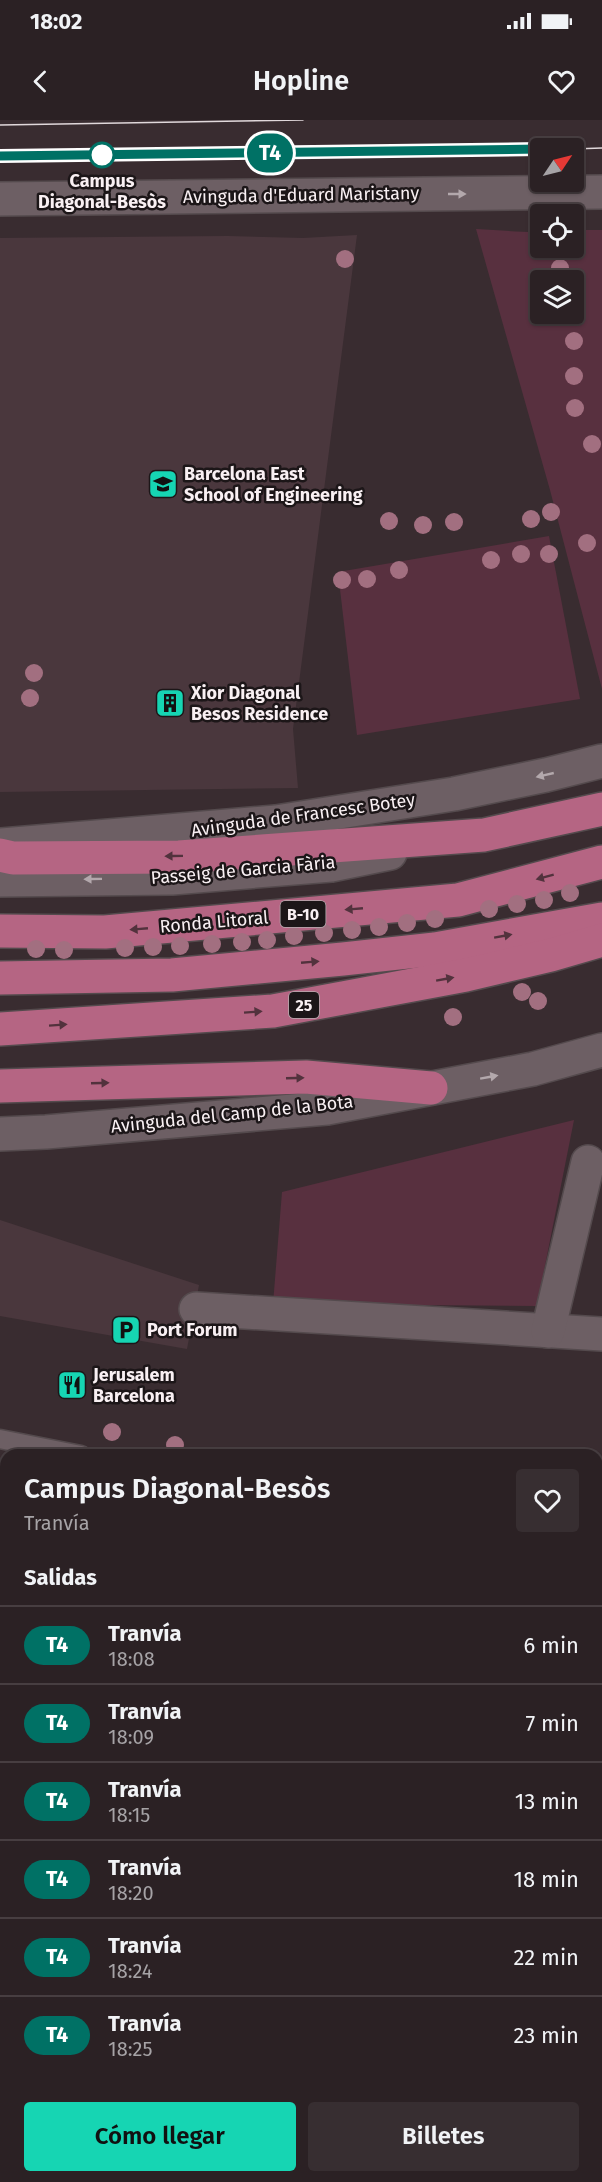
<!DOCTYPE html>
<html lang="es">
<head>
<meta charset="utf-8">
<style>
  body { margin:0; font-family:"Fira Sans",sans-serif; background:#372e31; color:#f1f3f6; height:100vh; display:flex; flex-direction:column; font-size:22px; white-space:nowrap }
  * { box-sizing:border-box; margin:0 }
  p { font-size:20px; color:#a6a3a6 }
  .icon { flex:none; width:33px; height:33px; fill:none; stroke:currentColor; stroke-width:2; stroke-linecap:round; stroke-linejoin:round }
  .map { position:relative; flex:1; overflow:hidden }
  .sheet { position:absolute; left:0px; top:1329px; width:603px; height:734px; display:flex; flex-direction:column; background:#2b2124; border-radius:18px 18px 0 0; box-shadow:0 2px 4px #0004,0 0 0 2px #473e41 }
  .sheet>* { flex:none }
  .badge { padding:0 12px; border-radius:20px; font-size:21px; line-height:39px }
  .needle { width:39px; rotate:55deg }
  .buttons { position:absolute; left:530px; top:18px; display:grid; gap:12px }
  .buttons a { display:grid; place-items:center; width:54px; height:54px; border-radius:6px; background:#2b2124; box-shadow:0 2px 4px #0004,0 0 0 2px #473e41; font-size:30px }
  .map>.badge { position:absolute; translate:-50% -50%; box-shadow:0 0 0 3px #fff }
  h2 { padding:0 24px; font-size:22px; line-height:54px }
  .round { display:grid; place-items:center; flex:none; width:63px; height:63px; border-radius:6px; background:#372e31 }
  .overview { display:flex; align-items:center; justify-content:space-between; height:102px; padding:0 24px }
  h1 { font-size:28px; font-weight:600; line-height:45px }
  .primary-button { display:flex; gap:12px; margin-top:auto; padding:12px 24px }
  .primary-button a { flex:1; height:69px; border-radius:6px; background:#16d5b3; color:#111; font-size:24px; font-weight:600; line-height:69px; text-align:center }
  .primary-button a+a { background:#372e31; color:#f1f3f6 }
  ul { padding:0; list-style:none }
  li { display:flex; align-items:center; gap:18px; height:78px; padding:0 24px; border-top:2px solid #473e41 }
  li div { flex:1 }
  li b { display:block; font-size:22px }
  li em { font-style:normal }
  li .badge { min-width:66px; font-weight:700; text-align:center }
  .status { display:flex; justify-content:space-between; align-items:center; height:42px; padding:0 30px; background:#2b2124; direction:ltr }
  .status svg { height:16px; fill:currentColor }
  header { display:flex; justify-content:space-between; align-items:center; height:78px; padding:0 24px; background:#2b2124; font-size:27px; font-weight:600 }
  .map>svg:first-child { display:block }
  .built { fill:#4a373d }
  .green { fill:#58303f; fill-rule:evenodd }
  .water { fill:#925f71 }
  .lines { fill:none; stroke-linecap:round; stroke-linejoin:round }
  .lane-casing { stroke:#544a4d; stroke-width:21 }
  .street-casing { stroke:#544a4d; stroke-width:36 }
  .secondary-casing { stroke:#544a4d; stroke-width:36 }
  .highway-casing { stroke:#544a4d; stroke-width:36 }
  .lane { stroke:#6d5f64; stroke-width:18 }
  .street { stroke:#6d5f64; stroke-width:33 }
  .secondary { stroke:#6d5f64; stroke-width:33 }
  .highway { stroke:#b56583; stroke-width:33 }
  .tram { stroke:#e1d8db; stroke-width:1.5 }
  .tree { fill:#a26f80 }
  .oneway { fill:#b3a8ac }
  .oneway2 { fill:#52323d }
  .line-casing { stroke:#fff; stroke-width:14 }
  .line { stroke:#007165; stroke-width:9 }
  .stop-dot { fill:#fff; stroke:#007165; stroke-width:3 }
  .labels { text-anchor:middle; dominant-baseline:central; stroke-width:5; stroke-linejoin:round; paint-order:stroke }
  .shield { fill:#1c1618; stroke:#b7afb1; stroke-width:1.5 }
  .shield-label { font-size:16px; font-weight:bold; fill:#f9f0f3 }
  .stop-label { font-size:18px; font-weight:bold; fill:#f9f0f3; stroke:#1c1618 }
  .street-label { font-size:18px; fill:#f9f0f3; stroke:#1c1618 }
  .poi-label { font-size:18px; font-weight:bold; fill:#f9f0f3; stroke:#1c1618; text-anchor:start }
</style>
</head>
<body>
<div class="status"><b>18:02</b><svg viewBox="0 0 49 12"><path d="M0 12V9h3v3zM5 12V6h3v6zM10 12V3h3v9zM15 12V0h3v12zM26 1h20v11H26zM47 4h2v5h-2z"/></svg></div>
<header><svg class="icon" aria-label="back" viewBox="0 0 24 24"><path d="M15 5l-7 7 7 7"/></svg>Hopline<svg class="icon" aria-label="heart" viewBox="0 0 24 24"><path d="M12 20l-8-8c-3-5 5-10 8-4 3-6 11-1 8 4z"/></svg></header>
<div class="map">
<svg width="602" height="2062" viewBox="0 0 602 2062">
  <rect width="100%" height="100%" fill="#392c30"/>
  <g class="built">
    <polygon points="357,115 293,609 298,668 0,672 0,118 228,116 303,118"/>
    <polygon points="0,1100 199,1165 187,1229 0,1196"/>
    <polygon points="6,1713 6,1861 0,1862 0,1714"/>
    <polygon points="6,1903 6,2056 191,2057 190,2062 0,2062 0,1904"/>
  </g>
  <g class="green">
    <path d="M 476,109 C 498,110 516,112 537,112 L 535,109 L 540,110 L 540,128 L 573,128 L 573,110 L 602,110 L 602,569 L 550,370 ZM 573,160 L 573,194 L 540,194 L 540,160 Z"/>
    <polygon points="549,416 580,579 357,615 338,452"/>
    <polygon points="574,1000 537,1186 273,1184 282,1072"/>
    <polygon points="5,1732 6,1801 0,1802 0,1733"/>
    <polygon points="0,2008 6,2009 6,2056 145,2057 144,2062 0,2062"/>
  </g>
  <g class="water">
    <polygon points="0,1389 6,1390 6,1567 0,1568"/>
    <polygon points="597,1474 602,1474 602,2062 318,2062 317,2057 597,2056"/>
  </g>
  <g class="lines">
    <g class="lane-casing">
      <g id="lane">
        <polyline points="0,1319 81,1335"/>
        <polyline points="597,1422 602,1423"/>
        <polyline points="0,1620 6,1619"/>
        <polyline points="230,2056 231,2062"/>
      </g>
    </g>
    <g class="street-casing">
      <g id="street">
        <polyline points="196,1189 602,1214"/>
        <polyline points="548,1211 588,1042"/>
      </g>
    </g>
    <g class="secondary-casing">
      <g id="secondary">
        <polyline points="0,79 602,72"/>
        <polyline points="2,725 276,702 454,674 546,655 602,641"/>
        <polyline points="0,760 172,758 331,745 390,733"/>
        <polyline points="0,1014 46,1012 327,988 533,949 602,930"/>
      </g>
    </g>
    <g class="highway-casing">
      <g id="highway">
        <polyline points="0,735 13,738 179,737 484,715 602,689"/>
        <polyline points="0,811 105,812 458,780 602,742"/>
        <polyline points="0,858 172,855 343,839 435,829 602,799"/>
        <polyline points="0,909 273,891 466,855 551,835 602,820"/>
        <polyline points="0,966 306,957 431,968"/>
      </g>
    </g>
    <use href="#lane" class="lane"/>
    <use href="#street" class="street"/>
    <use href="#secondary" class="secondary"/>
    <use href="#highway" class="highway"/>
    <g class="tram">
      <polyline points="0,5 303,0"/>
      <polyline points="573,29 602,28"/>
      <polyline points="0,36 540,29"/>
    </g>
  </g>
  <g class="tree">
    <circle cx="345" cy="139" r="9"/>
    <circle cx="560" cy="148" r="9"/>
    <circle cx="574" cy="221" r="9"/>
    <circle cx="574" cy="256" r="9"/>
    <circle cx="575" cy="288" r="9"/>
    <circle cx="592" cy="324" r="9"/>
    <circle cx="551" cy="392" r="9"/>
    <circle cx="531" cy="399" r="9"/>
    <circle cx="389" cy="401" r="9"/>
    <circle cx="454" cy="402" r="9"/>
    <circle cx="423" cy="405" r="9"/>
    <circle cx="587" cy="423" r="9"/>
    <circle cx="521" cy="434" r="9"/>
    <circle cx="549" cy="434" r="9"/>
    <circle cx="491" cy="440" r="9"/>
    <circle cx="399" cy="450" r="9"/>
    <circle cx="367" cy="459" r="9"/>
    <circle cx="342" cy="460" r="9"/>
    <circle cx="34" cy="553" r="9"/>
    <circle cx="30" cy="578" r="9"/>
    <circle cx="570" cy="773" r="9"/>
    <circle cx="544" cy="780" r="9"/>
    <circle cx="517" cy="784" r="9"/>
    <circle cx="489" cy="789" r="9"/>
    <circle cx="435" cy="799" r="9"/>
    <circle cx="407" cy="803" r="9"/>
    <circle cx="379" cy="807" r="9"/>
    <circle cx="352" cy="810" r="9"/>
    <circle cx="324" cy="813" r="9"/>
    <circle cx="294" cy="816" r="9"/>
    <circle cx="267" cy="820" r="9"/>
    <circle cx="242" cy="822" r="9"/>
    <circle cx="212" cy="824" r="9"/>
    <circle cx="180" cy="826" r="9"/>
    <circle cx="153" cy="827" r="9"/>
    <circle cx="125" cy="828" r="9"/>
    <circle cx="36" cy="829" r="9"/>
    <circle cx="64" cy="830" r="9"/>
    <circle cx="522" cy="872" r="9"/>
    <circle cx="538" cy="881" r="9"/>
    <circle cx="453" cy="897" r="9"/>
    <circle cx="112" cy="1312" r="9"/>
    <circle cx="175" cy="1325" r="9"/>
  </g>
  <defs><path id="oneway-solid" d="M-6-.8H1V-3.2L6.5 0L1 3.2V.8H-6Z" transform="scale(1.5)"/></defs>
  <g class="oneway">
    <use href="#oneway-solid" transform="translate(457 74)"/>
    <use href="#oneway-solid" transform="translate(545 655) rotate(167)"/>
    <use href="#oneway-solid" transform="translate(93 759) rotate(179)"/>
    <use href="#oneway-solid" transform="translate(489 957) rotate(-10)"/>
  </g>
  <g class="oneway2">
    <use href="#oneway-solid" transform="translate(174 736) rotate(179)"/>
    <use href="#oneway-solid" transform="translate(545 757) rotate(165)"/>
    <use href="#oneway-solid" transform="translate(354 789) rotate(175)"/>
    <use href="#oneway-solid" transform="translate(139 809) rotate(175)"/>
    <use href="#oneway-solid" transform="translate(503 816) rotate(-10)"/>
    <use href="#oneway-solid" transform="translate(310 842) rotate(-5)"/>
    <use href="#oneway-solid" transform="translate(445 859) rotate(-10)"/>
    <use href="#oneway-solid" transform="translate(253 892) rotate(-4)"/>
    <use href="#oneway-solid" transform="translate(58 905) rotate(-4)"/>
    <use href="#oneway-solid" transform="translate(295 958) rotate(-2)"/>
    <use href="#oneway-solid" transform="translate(100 963) rotate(-2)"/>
  </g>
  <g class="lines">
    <g class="line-casing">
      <polyline id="line" points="0,36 540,29"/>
    </g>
    <use href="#line" class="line"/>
  </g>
  <defs>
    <g id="university-square" transform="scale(1.5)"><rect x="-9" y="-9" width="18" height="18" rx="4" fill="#16d5b3" stroke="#1c1618"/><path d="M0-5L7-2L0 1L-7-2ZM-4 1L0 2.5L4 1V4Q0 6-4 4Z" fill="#111"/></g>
    <g id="building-square" transform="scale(1.5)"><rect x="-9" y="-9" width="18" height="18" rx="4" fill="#16d5b3" stroke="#1c1618"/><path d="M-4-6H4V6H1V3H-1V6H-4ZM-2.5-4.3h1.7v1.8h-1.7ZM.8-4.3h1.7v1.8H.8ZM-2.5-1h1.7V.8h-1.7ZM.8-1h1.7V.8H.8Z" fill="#111"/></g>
    <g id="parking-square" transform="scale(1.5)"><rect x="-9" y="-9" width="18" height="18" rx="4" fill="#16d5b3" stroke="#1c1618"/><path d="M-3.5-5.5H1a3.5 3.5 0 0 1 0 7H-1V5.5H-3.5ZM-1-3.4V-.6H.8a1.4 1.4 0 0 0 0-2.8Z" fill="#111"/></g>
    <g id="restaurant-square" transform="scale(1.5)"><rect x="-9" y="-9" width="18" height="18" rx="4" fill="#16d5b3" stroke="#1c1618"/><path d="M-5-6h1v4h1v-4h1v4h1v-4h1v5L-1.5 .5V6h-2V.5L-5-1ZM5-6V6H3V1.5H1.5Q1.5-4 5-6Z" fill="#111"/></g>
  </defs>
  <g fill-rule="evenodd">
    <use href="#university-square" x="163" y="364"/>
    <use href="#building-square" x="170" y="583"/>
    <use href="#parking-square" x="126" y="1210"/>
    <use href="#restaurant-square" x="72" y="1265"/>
  </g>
  <circle class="stop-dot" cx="102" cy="35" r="12"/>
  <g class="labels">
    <g class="shield">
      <rect x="280.5" y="781" width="45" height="26" rx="4.5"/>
      <rect x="289" y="872" width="30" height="26" rx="4.5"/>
    </g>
    <g class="shield-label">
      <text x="303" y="794">B-10</text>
      <text x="304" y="885">25</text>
    </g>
    <g class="stop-label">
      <text x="102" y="61">Campus<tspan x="102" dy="21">Diagonal-Besòs</tspan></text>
    </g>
    <g class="street-label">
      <text transform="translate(301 75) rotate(-1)">Avinguda d'Eduard Maristany</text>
      <text transform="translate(303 695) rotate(-8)">Avinguda de Francesc Botey</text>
      <text transform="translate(243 750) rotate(-5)">Passeig de Garcia Fària</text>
      <text transform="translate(214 802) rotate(-5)">Ronda Litoral</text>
      <text transform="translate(232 994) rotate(-6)">Avinguda del Camp de la Bota</text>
    </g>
    <g class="poi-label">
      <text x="184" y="354">Barcelona East<tspan x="184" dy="21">School of Engineering</tspan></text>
      <text x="191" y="573">Xior Diagonal<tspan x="191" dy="21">Besos Residence</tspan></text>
      <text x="147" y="1210">Port Forum</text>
      <text x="93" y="1255">Jerusalem<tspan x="93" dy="21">Barcelona</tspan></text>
    </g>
  </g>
</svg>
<div class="buttons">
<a><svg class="needle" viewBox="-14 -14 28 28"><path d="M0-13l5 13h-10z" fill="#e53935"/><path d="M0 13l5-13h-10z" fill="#a6a3a6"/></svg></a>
<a><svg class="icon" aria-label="locate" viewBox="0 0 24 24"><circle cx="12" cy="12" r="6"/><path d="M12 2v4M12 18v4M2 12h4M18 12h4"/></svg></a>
<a><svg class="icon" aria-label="layers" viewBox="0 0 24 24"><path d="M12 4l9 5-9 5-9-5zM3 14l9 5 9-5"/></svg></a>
</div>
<b class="badge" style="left:270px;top:33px;background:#007165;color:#fff">T4</b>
<section class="sheet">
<div class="overview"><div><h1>Campus Diagonal-Besòs</h1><p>Tranvía</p></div><a class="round"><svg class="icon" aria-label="heart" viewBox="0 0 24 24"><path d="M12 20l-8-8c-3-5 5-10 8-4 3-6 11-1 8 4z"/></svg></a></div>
<h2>Salidas</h2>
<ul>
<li><span class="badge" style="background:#007165;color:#fff">T4</span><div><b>Tranvía</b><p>18:08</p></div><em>6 min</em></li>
<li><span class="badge" style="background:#007165;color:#fff">T4</span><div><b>Tranvía</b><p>18:09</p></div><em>7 min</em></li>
<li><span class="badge" style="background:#007165;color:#fff">T4</span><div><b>Tranvía</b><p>18:15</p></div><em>13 min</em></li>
<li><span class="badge" style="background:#007165;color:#fff">T4</span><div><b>Tranvía</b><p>18:20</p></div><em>18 min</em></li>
<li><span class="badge" style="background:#007165;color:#fff">T4</span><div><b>Tranvía</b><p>18:24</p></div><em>22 min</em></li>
<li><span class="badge" style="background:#007165;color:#fff">T4</span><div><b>Tranvía</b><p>18:25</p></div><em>23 min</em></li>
</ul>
<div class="primary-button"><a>Cómo llegar</a><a>Billetes</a></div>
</section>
</div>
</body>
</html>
